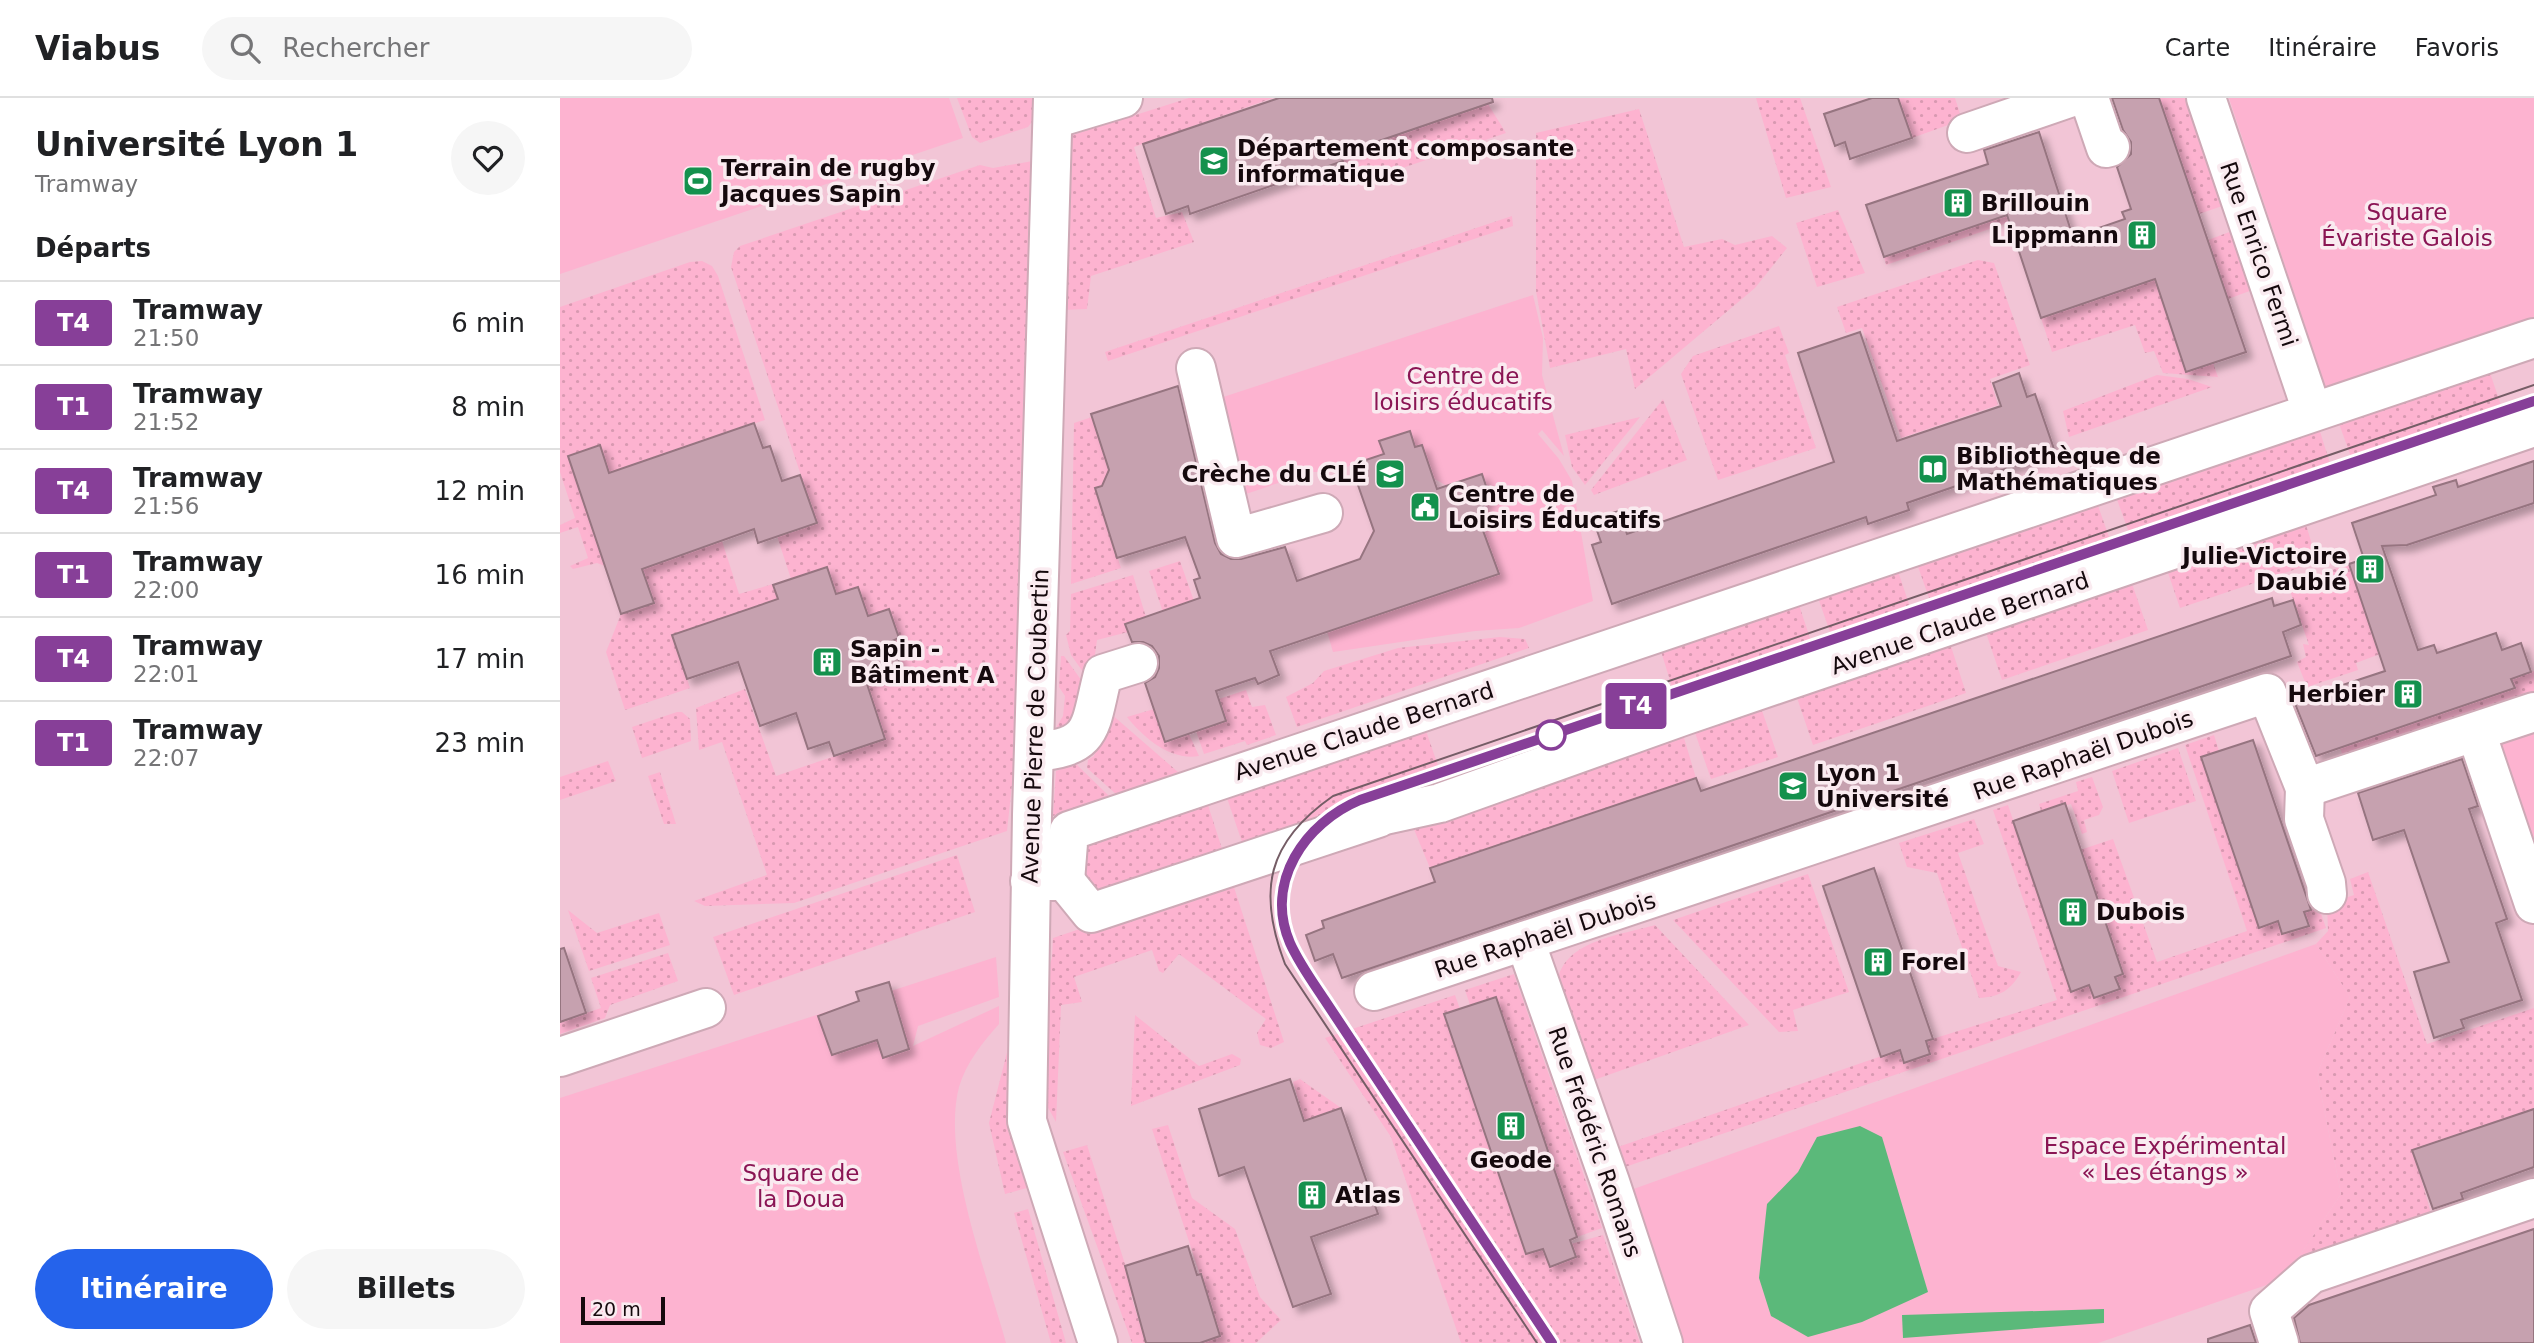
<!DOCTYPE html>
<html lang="fr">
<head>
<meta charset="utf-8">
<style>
  body { margin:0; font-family:"DejaVu Sans",sans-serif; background:#f6f6f6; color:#202124; height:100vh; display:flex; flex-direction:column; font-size:26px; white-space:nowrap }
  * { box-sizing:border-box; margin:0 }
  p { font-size:23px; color:#757577 }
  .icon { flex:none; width:38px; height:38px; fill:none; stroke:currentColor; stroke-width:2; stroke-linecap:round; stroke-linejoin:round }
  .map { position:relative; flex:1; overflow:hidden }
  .panel { display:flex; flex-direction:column; background:#fff; width:560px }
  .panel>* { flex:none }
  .badge { padding:0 14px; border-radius:5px; font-size:24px; line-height:46px }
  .scale { position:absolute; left:21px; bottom:18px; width:84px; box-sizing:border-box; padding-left:7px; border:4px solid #15090d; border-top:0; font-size:19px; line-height:24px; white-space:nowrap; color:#15090d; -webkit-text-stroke:5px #faebf0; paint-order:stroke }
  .map>.badge { position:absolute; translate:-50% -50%; box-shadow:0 0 0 4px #fff }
  h2 { padding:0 35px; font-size:26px; line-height:63px }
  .round { display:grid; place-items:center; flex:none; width:74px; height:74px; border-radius:37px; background:#f6f6f6 }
  .headline { display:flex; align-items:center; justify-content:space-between; height:119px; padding:0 35px }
  h1 { font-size:33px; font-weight:600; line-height:52px }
  .primary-button { display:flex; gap:14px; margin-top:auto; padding:14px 35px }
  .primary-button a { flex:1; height:80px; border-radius:42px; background:#2563eb; color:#fff; font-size:28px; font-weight:600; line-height:80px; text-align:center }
  .primary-button a+a { background:#f6f6f6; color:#202124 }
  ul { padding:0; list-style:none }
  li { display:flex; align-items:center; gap:21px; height:84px; padding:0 35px; border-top:2px solid #e0e0e0 }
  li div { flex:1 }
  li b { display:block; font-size:26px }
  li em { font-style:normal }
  li .badge { min-width:77px; font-weight:700; text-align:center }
  header { display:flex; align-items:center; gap:42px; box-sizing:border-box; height:98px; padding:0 35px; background:#fff; border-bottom:2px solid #e0e0e0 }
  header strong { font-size:33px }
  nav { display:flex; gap:38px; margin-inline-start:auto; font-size:24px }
  .search { width:490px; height:63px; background:#f6f6f6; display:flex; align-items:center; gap:18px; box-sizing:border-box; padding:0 24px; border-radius:38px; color:#757577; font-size:26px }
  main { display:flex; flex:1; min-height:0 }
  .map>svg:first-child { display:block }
  .built { fill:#f2c5d6 }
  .grass { fill:url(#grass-dots) }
  .green { fill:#fdb3d0 }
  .water { fill:#5bb97a }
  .building { fill:#c6a1af; stroke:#967480; stroke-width:2; filter:url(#shadow) }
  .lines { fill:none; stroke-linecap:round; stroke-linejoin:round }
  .minor-casing { stroke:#cea9b6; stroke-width:42 }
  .minor { stroke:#fff; stroke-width:38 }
  .tram { stroke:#755d66; stroke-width:2 }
  .line-casing { stroke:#fff; stroke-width:16 }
  .line { stroke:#873f98; stroke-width:10 }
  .stop-dot { fill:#fff; stroke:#873f98; stroke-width:3.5 }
  .labels { text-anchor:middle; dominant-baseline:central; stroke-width:7; stroke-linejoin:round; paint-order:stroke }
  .poi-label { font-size:23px; font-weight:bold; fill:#15090d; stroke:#faebf0; text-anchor:start }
  .park-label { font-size:23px; fill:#8a1554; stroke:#faebf0 }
  .street-label { font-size:23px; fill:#15090d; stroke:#faebf0 }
</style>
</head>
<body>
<header>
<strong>Viabus</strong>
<div class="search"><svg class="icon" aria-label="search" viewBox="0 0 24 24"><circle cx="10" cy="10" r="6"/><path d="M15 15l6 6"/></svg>Rechercher</div>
<nav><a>Carte</a><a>Itinéraire</a><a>Favoris</a></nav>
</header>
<main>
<section class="panel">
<div class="headline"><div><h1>Université Lyon 1</h1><p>Tramway</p></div><a class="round"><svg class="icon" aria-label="heart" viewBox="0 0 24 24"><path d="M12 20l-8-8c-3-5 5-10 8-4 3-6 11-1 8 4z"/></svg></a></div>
<h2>Départs</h2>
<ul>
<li><span class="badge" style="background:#873f98;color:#fff">T4</span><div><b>Tramway</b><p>21:50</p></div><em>6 min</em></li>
<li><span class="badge" style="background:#873f98;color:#fff">T1</span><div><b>Tramway</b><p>21:52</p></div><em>8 min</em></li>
<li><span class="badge" style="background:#873f98;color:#fff">T4</span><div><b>Tramway</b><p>21:56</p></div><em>12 min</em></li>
<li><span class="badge" style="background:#873f98;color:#fff">T1</span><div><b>Tramway</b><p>22:00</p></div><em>16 min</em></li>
<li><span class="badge" style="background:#873f98;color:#fff">T4</span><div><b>Tramway</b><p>22:01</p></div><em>17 min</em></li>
<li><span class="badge" style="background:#873f98;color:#fff">T1</span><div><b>Tramway</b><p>22:07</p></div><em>23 min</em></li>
</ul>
<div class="primary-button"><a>Itinéraire</a><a>Billets</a></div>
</section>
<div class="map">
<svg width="1974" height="1245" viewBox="0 0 1974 1245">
  <defs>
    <pattern id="grass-dots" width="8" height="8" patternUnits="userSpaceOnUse" patternTransform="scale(1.75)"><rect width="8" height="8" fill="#fdb3d0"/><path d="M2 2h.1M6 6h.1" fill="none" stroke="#d899b1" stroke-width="1.8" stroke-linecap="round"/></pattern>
    <filter id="shadow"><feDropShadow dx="6" dy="6" stdDeviation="3.5" flood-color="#0004"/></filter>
  </defs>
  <rect width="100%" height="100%" fill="#fdd6e4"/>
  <rect class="built" x="0" y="0" width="1974" height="1245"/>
  <g class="grass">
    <polygon points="397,0 480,0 475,20 468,29 420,45 412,39"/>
    <polygon points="629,0 713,0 574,49 596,120 622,114 634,144 531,178 527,211 503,212 506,39"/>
    <polygon points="1196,0 1240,0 1271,89 1226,100"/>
    <polygon points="1338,0 1395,0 1402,22 1352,40"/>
    <polygon points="1599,0 1635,0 1671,105 1639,116"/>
    <polygon points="928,6 946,35 792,87 781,56"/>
    <polygon points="1079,11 1124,149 1162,141 1175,147 1212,138 1227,150 1195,190 1075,291 1066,251 990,270 976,193 976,35"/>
    <polygon points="478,62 461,604 447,733 234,805 145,808 134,803 207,777 162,644 139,652 136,610 185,591 216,678 325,641 306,583 342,571 332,543 338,540 277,496 267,469 231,481 217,438 257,425 171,169 174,154 180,148 420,67 433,70"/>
    <polygon points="1491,102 1493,109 1326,167 1324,159"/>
    <polygon points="1278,112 1305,175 1257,189 1236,125"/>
    <polygon points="952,118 953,128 548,263 545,254"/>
    <polygon points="1680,130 1695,191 1668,201 1648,142"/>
    <polygon points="1418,162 1434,165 1470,267 1430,281 1438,307 1341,340 1302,230 1286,235 1277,209"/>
    <polygon points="142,163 152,168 158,178 205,322 101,357 107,378 69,368 49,375 40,347 8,358 45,468 37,465 13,471 10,468 28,460 18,429 0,435 0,427 15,420 0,374 0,209 130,164"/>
    <polygon points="1593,175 1626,274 1653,265 1658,279 1603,275 1594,253 1585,255 1575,227 1492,254 1481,220 1571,189"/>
    <polygon points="1219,228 1229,255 1225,257 1256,350 1158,382 1121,276 1133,258"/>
    <polygon points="1928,269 1945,319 1795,370 1777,320"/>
    <polygon points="1597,277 1628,281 1652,289 1509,339 1503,313"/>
    <polygon points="1103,301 1127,362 1034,397 1031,392"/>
    <polygon points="532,319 553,385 535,391 561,470 511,486 514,325"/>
    <polygon points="1080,319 1025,387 1012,369 1005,337"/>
    <polygon points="1758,327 1774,378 1573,446 1555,396"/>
    <polygon points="1536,402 1554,453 1374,514 1356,463"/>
    <polygon points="1743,417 1754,453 1744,459 1745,465 1742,469 1620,510 1605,466"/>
    <polygon points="162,443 179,496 213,486 219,504 213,503 113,537 130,590 65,612 46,554 61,516 93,505 82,471"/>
    <polygon points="620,463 641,523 606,523 589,473"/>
    <polygon points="1789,466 1820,556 1796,565 1798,572 1747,589 1737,564 1746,559 1743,546 1749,547 1728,487"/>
    <polygon points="1337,470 1354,521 1275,548 1257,497"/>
    <polygon points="573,477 586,519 566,526 568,534 537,542 531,585 511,557 506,537 510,533 511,496"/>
    <polygon points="1569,477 1588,532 1442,582 1423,526"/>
    <polygon points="1238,504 1255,555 1116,602 1100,550"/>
    <polygon points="940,539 965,541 969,550 737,629 726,599 753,585 764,573 838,550"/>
    <polygon points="1388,539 1406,595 1253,647 1234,591"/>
    <polygon points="501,558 504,558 529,593 520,632 498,640 497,628 503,618 505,598 499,589"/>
    <polygon points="1974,573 1974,597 1783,659 1780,649 1954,591 1952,581"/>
    <polygon points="686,592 692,609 705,607 716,637 687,647 685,643 644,656 636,633 666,623 659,601"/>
    <polygon points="1199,604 1218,659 1151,681 1132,626"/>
    <path d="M 594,611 L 605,643 L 629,636 L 639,658 C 610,663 583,639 567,619 Z"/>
    <polygon points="117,614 122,614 130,621 131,643 82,660 72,629"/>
    <polygon points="544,615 550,615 618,674 557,697 527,670 528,662 534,658"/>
    <polygon points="865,630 883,682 684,750 666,697"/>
    <polygon points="1121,630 1136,680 870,770 853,729"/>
    <polygon points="1654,637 1659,653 1641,659 1699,829 1718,823 1723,836 1748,828 1744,814 1759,810 1766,830 1062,1070 1055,1050 1339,952 1345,965 1370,956 1366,943 1497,902 1433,712 1448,707 1511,894 1529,887 1534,900 1560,891 1520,752 1553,741 1597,864 1687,833 1625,647"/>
    <polygon points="1618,650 1636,703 1569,725 1552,673"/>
    <polygon points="48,663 56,683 0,702 0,679"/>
    <polygon points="516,666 549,698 493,718 496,673"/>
    <polygon points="100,674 116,726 104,726 88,678"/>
    <polygon points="1532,679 1543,709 1539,717 1524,722 1527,734 1522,736 1511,706 1481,713 1479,706 1518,693 1516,684"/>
    <polygon points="647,704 664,757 534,801 516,751"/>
    <path d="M 1414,721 L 1424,746 L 1398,755 L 1438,868 L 1461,874 C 1451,892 1440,899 1419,900 L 1377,775 L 1347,769 L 1339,745 Z"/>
    <polygon points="397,757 415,814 174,897 153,839"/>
    <polygon points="1808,774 1867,946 1974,910 1974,1011 1853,1052 1874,1126 1724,1181 1781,1096 1757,976 1790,899 1756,846 1768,833 1767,806 1794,797 1790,781"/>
    <polygon points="1248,776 1289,894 1233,912 1238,933 1219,934 1113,822"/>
    <polygon points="671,780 724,944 711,950 700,947 697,935 706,921 619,856 603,875 599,873 592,852 514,879 522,904 501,907 496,1024 485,1004 486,877 492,860 493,840"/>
    <polygon points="8,812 37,835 99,815 110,847 29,873"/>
    <path d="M 1095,827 L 1189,927 L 1034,982 L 998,881 C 1006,842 1062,837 1095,827 Z"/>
    <polygon points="108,855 118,883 50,907 45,920 0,936 0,924 41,910 31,880"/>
    <polygon points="954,876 1042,1130 1017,1139 936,899 910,907 905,892"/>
    <polygon points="895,897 900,911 884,917 965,1156 983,1151 990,1168 1016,1159 1011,1146 1043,1137 1080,1245 901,1245 831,1039 765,940"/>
    <polygon points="575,917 639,968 672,956 681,961 680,967 571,1008"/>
    <polygon points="454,927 481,1086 445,1096 429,1025"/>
    <polygon points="740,981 781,1010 691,1041 677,997 692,993 702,1020 740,1007 733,984"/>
    <polygon points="608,1027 632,1100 675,1131 700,1199 721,1222 696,1245 640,1245 660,1238 592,1031"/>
    <polygon points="527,1047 572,1188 581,1195 571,1198 586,1245 572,1245 503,1054"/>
    <polygon points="468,1111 506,1245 491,1245 454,1115"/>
  </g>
  <g class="green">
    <polygon points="0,0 389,0 403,40 0,176"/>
    <polygon points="1669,0 1974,0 1974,221 1766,291"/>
    <polygon points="973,197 983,240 982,277 1004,358 982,332 978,336 999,361 1012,383 1033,503 959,530 915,533 773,554 767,533 938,476 918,419 929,397 922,376 887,388 873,380 862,347 855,349 849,333 819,343 824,356 772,374 751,374 680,398 651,303"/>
    <polygon points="1974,628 1974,768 1932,642"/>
    <polygon points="1756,846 1790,899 1757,976 1781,1096 1724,1181 1538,1245 1124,1245 1068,1093"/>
    <path d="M 436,859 L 439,899 L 358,928 L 353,948 L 439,908 L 439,926 C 422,945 406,965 399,989 C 381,1058 427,1176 446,1245 L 0,1245 L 0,1000 Z"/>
  </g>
  <g class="water">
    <polygon points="1300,1028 1322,1039 1368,1194 1302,1224 1248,1239 1211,1218 1199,1180 1207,1106 1238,1074 1257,1039"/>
    <polygon points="1544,1211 1544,1225 1343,1240 1342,1217"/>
  </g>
  <g class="building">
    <polygon points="719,0 932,0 933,4 781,56 783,63 630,116 628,108 606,116 583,46"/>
    <polygon points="1312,0 1338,0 1352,40 1290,61 1285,44 1275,48 1264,16"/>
    <polygon points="1552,0 1599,0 1686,254 1626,274 1595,181 1481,220 1447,117 1324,159 1306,107 1428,66 1424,52 1479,34 1513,139 1565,121 1562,114 1571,111 1557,69 1571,56 1571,44 1563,32"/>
    <polygon points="1300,234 1337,343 1441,308 1433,285 1459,275 1467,299 1475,296 1495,354 1347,405 1349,412 1308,426 1306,419 1052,506 1032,447 1041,444 1033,421 1059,413 1067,436 1274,364 1238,255"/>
    <polygon points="618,288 655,445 661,456 671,461 681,461 725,449 737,483 800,461 814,433 791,367 824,356 819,343 850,333 855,349 862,347 877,391 922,376 929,397 918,419 939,476 710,553 719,577 698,586 695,580 656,593 666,623 605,644 585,585 595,579 599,570 599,558 592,548 583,544 572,544 565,526 640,500 634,482 640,480 625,439 557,460 535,390 542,388 549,372 531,316"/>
    <polygon points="194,325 203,350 210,348 222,383 240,377 257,425 198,445 194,431 82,471 94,505 61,516 8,358 40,347 49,375"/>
    <polygon points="1974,363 1974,405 1847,447 1822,448 1858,552 1874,547 1877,555 1936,535 1942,552 1961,545 1971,574 1951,581 1955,590 1756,658 1734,603 1825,573 1789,466 1804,461 1792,425 1876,397 1873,389 1896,382 1898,389"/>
    <polygon points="267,469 276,496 298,489 308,518 329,511 339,540 332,543 342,571 306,583 325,641 274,658 269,644 248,651 236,615 200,628 178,564 127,581 112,537 218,501 213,487"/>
    <polygon points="1712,500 1714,508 1733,502 1741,527 1723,534 1731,558 782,880 773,856 755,863 746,837 764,830 762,823 875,784 870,770 1136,680 1141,693"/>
    <polygon points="1693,642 1751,812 1744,814 1749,828 1722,836 1718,823 1699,830 1641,659"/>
    <polygon points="1902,661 1918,708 1909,711 1947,821 1936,825 1962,902 1901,922 1904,930 1874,940 1854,874 1889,864 1844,732 1813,742 1798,695"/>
    <polygon points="1505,705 1563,876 1555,879 1560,891 1534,900 1529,887 1511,894 1453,723"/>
    <polygon points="1314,770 1373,941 1366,943 1370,956 1344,965 1340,952 1321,959 1263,788"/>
    <polygon points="4,850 26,915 0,924 0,851"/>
    <polygon points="329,884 349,951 323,960 317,942 272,957 258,918 299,903 296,894"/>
    <polygon points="936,899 1017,1139 1010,1142 1016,1159 990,1169 983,1151 966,1156 884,916"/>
    <polygon points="730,981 744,1023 781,1010 818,1116 751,1139 771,1196 733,1209 684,1069 659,1078 639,1011"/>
    <polygon points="1974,1011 1974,1069 1901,1095 1903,1101 1873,1111 1852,1052"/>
    <polygon points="1974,1131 1974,1245 1740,1245 1734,1220 1749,1207"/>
    <polygon points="628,1148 637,1177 641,1176 660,1238 640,1245 586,1245 565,1168"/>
    <polygon points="1690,1227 1696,1245 1648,1245 1648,1241"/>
  </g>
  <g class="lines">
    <g class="minor-casing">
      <g id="minor">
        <polyline points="493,0 472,717 467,1023 538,1245"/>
        <polyline points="1529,0 1546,50 1550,49"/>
        <polyline points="1646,0 1752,313"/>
        <polyline points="493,21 563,0"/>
        <polyline points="1407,35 1509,0"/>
        <polyline points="636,270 676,440 763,415"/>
        <polyline points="1916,634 1974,806"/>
        <path d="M 474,654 C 536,649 529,629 543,576 L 578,565"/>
        <polyline points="1745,690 1744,721 1766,785 1767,796"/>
        <polyline points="825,717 880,705 1123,618 1974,329"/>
        <polyline points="470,783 505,783 509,733 1974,240"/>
        <polyline points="505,783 531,815 818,720"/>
        <polyline points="965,843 1050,1084 1103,1245"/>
        <polyline points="814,893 1707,595 1745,690 1974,614"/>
        <polyline points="0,959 146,910"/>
        <polyline points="1719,1245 1709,1213 1751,1176 1974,1100"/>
      </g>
    </g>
    <use href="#minor" class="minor"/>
    <g class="tram">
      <path d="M 977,1245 L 725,866 C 697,793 707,744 773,698 L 1974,287"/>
      <path d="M 992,1245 L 764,901 C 752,883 739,865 730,845 C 704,784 745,725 800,702 L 1974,303"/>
    </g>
  </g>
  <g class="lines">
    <g class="line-casing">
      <path id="line" d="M 992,1245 L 764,901 C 752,883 739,865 730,845 C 704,784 745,725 800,702 L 1974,303"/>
    </g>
    <use href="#line" class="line"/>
  </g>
  <defs>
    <g id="university-square" transform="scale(1.575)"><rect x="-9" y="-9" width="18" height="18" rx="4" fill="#14914d" stroke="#faebf0"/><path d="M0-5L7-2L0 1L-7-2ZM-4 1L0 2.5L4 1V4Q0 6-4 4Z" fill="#fff"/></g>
    <g id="stadium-square" transform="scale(1.575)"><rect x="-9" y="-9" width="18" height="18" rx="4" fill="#14914d" stroke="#faebf0"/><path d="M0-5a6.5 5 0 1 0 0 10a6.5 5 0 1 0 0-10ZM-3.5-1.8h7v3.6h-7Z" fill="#fff"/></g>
    <g id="building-square" transform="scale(1.575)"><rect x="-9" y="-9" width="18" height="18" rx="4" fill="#14914d" stroke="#faebf0"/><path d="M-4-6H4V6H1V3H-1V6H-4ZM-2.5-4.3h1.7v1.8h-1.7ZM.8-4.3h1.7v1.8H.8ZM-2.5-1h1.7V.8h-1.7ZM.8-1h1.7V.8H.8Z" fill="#fff"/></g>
    <g id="library-square" transform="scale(1.575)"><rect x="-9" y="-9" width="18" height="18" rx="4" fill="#14914d" stroke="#faebf0"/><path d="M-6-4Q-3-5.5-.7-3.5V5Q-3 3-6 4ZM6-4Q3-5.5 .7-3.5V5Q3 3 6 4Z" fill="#fff"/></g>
    <g id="school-square" transform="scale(1.575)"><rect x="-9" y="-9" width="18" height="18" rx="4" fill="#14914d" stroke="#faebf0"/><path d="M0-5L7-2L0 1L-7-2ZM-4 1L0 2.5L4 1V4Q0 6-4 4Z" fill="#fff"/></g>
    <g id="civic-square" transform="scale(1.575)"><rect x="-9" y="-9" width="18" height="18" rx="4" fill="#14914d" stroke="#faebf0"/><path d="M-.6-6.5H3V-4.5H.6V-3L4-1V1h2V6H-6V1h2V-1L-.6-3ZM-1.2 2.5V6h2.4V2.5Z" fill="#fff"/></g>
  </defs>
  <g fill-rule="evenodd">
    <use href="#university-square" x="654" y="63"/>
    <use href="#stadium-square" x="138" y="83"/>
    <use href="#building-square" x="1398" y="105"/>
    <use href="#building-square" x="1582" y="137"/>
    <use href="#library-square" x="1373" y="371"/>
    <use href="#school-square" x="830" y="376"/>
    <use href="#civic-square" x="865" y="409"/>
    <use href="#building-square" x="1810" y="471"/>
    <use href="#building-square" x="267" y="564"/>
    <use href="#building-square" x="1848" y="596"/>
    <use href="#university-square" x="1233" y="688"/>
    <use href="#building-square" x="1513" y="814"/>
    <use href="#building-square" x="1318" y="864"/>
    <use href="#building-square" x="951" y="1028"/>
    <use href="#building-square" x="752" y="1097"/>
  </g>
  <circle class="stop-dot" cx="991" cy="637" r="14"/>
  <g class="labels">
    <g class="poi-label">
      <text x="677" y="50">Département composante<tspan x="677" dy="26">informatique</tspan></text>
      <text x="161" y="70">Terrain de rugby<tspan x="161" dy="26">Jacques Sapin</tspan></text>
      <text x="1421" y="105">Brillouin</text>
      <text x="1559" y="137" text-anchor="end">Lippmann</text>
      <text x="1396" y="358">Bibliothèque de<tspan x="1396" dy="26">Mathématiques</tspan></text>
      <text x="807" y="376" text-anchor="end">Crèche du CLÉ</text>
      <text x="888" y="396">Centre de<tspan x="888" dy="26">Loisirs Éducatifs</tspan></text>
      <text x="1787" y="458" text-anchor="end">Julie-Victoire<tspan x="1787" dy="26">Daubié</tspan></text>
      <text x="290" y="551">Sapin -<tspan x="290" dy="26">Bâtiment A</tspan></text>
      <text x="1825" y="596" text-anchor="end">Herbier</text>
      <text x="1256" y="675">Lyon 1<tspan x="1256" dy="26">Université</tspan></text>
      <text x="1536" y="814">Dubois</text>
      <text x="1341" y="864">Forel</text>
      <text x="951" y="1062" text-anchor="middle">Geode</text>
      <text x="775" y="1097">Atlas</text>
    </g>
    <g class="park-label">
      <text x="1847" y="114">Square<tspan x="1847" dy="26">Évariste Galois</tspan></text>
      <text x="903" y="278">Centre de<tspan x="903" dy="26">loisirs éducatifs</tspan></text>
      <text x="1605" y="1048">Espace Expérimental<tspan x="1605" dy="26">« Les étangs »</tspan></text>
      <text x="241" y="1075">Square de<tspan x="241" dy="26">la Doua</tspan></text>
    </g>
    <g class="street-label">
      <text transform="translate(1699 156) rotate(71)">Rue Enrico Fermi</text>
      <text transform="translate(1400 525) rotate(-19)">Avenue Claude Bernard</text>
      <text transform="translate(475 628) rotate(-88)">Avenue Pierre de Coubertin</text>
      <text transform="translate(804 633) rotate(-18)">Avenue Claude Bernard</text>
      <text transform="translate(1523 657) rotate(-19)">Rue Raphaël Dubois</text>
      <text transform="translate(985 837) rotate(-18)">Rue Raphaël Dubois</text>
      <text transform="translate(1035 1044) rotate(71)">Rue Frédéric Romans</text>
    </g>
  </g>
</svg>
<div class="scale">20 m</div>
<b class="badge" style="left:1076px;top:608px;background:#873f98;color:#fff">T4</b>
</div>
</main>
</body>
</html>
